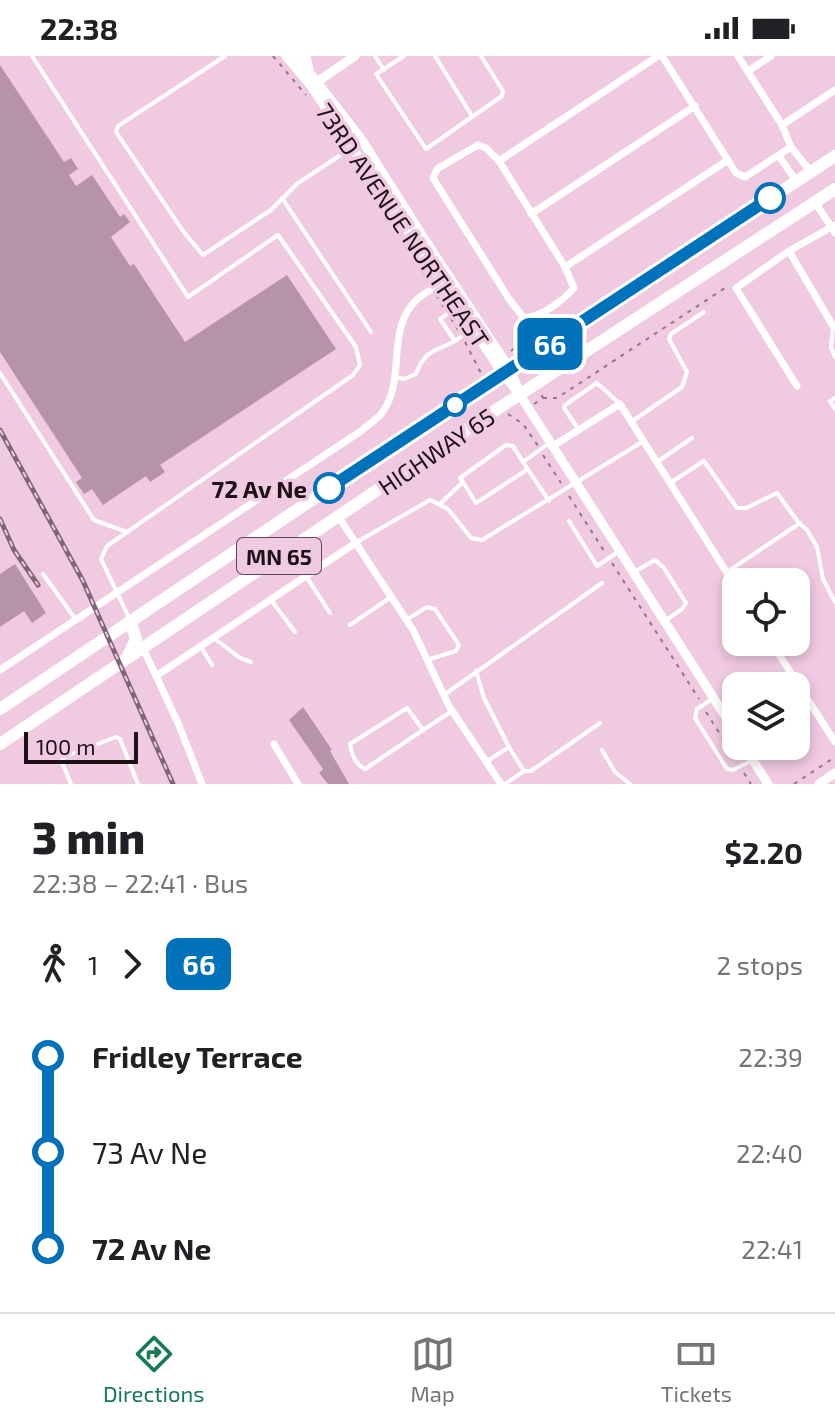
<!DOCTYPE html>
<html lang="en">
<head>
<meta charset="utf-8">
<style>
  body { margin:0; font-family:"Exo 2",sans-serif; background:#f2f2f2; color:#202124; height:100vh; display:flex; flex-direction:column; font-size:30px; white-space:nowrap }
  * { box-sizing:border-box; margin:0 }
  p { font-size:26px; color:#757577 }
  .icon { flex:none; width:44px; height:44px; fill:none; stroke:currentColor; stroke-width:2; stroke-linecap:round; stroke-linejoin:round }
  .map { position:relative; height:728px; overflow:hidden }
  .panel { display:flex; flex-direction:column; background:#fff; flex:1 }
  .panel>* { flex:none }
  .badge { padding:0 16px; border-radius:12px; font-size:28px; line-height:52px }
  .fabs { position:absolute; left:722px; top:512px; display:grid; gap:16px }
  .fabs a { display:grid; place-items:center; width:88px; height:88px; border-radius:16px; background:#fff; box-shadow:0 4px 12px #0003; font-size:40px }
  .scale { position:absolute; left:24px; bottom:20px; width:114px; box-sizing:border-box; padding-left:8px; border:4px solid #1d1019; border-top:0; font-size:22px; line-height:28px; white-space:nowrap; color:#1d1019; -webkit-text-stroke:6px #f0cae1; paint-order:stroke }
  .map>.badge { position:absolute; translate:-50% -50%; box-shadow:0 0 0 4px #fff }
  .legs { display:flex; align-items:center; gap:12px; height:88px; padding:0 32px; font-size:26px }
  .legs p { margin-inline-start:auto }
  .summary { display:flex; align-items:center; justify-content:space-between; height:136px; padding:0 32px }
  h1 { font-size:44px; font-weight:800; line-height:60px }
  ul { padding:0 32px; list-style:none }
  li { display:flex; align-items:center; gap:28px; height:96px; font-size:30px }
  li i { display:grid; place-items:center; width:12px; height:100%; margin:0 10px; background:currentColor }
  li i::after { content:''; width:20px; height:20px; margin:-10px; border:6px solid; border-radius:50%; background:#fff }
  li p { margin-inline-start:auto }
  li:first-child i { background:linear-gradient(#0000 50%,currentColor 0) }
  li:last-child i { background:linear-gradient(currentColor 50%,#0000 0) }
  .status { display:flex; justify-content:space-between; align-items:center; height:56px; padding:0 40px; background:#fff; direction:ltr }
  .status svg { height:22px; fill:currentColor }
  .menu { display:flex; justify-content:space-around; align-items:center; height:112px; border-top:2px solid #e0e0e0; background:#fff; font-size:22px; color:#757577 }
  .menu a { display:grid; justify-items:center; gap:4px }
  .menu .current { color:#167a53 }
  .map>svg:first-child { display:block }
  .building { fill:#b793a9 }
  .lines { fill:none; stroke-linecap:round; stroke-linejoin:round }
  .path { stroke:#917787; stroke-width:2; stroke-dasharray:4 6; stroke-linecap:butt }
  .service { stroke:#fff; stroke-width:4 }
  .minor { stroke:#fff; stroke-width:7 }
  .tertiary { stroke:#fff; stroke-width:9 }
  .trunk { stroke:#fff; stroke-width:12 }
  .rail-casing { stroke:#7f6676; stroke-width:5 }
  .rail { stroke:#f0cae1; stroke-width:2; stroke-dasharray:6; stroke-linecap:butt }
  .line-1-casing { stroke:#fff; stroke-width:18 }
  .line-1 { stroke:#0072bc; stroke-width:12 }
  .stop-1-dot { fill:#fff; stroke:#0072bc; stroke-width:4 }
  .labels { text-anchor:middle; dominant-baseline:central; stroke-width:7; stroke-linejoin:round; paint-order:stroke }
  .shield { fill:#f0cae1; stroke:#5c4855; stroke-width:2 }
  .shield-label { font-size:22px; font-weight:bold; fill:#1d1019 }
  .street-label { font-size:24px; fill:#1d1019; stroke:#f0cae1 }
  .stop-label { font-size:24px; font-weight:bold; fill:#1d1019; stroke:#f0cae1; text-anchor:end }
</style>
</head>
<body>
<div class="status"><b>22:38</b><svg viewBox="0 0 49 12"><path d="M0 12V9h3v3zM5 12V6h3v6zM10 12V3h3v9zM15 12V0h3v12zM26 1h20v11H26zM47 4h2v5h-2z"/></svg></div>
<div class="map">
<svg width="835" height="728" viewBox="0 0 835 728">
  <rect width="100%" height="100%" fill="#f0cae1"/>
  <g class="building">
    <polygon points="0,9 64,106 71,102 78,113 69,119 76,130 92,119 120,161 124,158 130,166 111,181 130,210 134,208 185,286 287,219 336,293 160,409 165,416 150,426 146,420 103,449 92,433 84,438 76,426 82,422 0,296"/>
    <polygon points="15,508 46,557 32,567 24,555 0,571 0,518"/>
    <polygon points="303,651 332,694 330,695 349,728 328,728 319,717 323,713 289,664"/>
  </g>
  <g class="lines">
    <g class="path">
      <polyline points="273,0 306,39"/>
      <polyline points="414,200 428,226"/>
      <polyline points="436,239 445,253"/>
      <polyline points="451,262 458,274"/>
      <polyline points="465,286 482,319"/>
      <polyline points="511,295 537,273 535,266"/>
      <polyline points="543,342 557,342 728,230"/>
      <polyline points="534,348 543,342 540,336"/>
      <polyline points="508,358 523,368 538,390"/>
      <polyline points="543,399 561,427"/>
      <polyline points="569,440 606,498"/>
      <polyline points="612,507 699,643"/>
      <polyline points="706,656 737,705"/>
      <polyline points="744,717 751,728"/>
      <polyline points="794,728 835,701"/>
    </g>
    <g class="service">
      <polyline points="32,0 188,241 278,179 356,291 360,309 353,319 107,490 101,503 130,564"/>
      <polyline points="225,0 118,70 116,76 183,175 203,199 271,154 298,127 362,85"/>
      <polyline points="375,0 384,14"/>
      <polyline points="404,0 376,18 426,93 502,40 503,35 481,0"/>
      <polyline points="435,0 472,60"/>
      <polyline points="282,142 371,276"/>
      <polyline points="457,251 440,263 455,285 472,273"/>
      <polyline points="833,270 831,291 835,301"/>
      <polyline points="0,317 94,464 127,476"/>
      <path d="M 395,321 L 404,323 L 416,318 C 425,293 435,296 455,285"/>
      <polyline points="835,342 830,345 835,353"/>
      <polyline points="631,366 682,331 687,316 669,283 671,278 704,256"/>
      <polyline points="579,374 564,352 565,349 597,327 620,348"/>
      <polyline points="548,388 523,406 549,445"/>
      <polyline points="657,406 692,382"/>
      <polyline points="463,426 476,447 528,413"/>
      <polyline points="670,427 704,405 737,452 746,452 777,437 798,466 807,474 817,491 823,523 835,546"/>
      <polyline points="440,448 463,426 460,422 506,389 513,390 523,406"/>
      <polyline points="569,465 597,510 618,496"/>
      <polyline points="357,486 430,444 448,453 471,482 482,484 642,386"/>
      <polyline points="634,516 655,504 664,512 686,547 682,553 665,565"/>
      <polyline points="727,516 800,467"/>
      <polyline points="43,518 76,564"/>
      <polyline points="306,520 330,557"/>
      <polyline points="271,544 295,576"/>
      <polyline points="406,564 427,551 435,553 459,589 456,595 427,604"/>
      <polyline points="350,569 391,541"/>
      <polyline points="214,582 240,602 251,606"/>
      <polyline points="201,591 212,609"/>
      <polyline points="476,615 484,642 509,691 486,706"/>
      <polyline points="444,639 602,527"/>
      <polyline points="712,643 697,653 695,662 727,713 733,714 751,705"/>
      <path d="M 423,674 L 365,713 C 355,708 352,699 350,688 L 407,652 L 423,674 L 452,655"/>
      <polyline points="509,691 524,715 531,715 600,667"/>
      <polyline points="602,694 615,716 630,728"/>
      <polyline points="71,728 62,706 64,701 116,681 120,683 138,728"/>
      <polyline points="505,728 524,715"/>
    </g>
    <g class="minor">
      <polyline points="307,0 310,14"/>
      <polyline points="662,0 736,117 745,121 791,91 782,69 738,0"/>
      <polyline points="748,15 771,0"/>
      <polyline points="782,69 835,34"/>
      <path d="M 478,89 L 486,92 L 499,105 L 565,211 L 574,232 C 562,245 542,261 524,262 L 509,243 L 433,122 L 437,113 Z"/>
      <polyline points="791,91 811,116"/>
      <polyline points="779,100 796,125"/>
      <polyline points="499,105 658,0"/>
      <polyline points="815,146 835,177"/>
      <polyline points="531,158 695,50"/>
      <polyline points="789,195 833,270"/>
      <polyline points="565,211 728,104"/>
      <polyline points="797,330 736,232 789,195 835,169"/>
      <polyline points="553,390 620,348 736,531"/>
      <polyline points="338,460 413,574 449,650 501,728"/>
      <polyline points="771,586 835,686"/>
      <polyline points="143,592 178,667 202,728"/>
      <path d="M 0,614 L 361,375 C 368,369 376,364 381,358 C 406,327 387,282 411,250 C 420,237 435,233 447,225"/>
      <polyline points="156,620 357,486"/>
      <polyline points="274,688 298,728"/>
    </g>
    <g class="tertiary">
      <polyline points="286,0 311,30 503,318 520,339 736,677"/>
      <polyline points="297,0 362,84 423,181 510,313 518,333"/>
      <polyline points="314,28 355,0"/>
      <polyline points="744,690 768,728"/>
      <polyline points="819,728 835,717"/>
    </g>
    <g class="trunk">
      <polyline points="127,602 136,583 130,565"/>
      <polyline points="0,653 343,423 835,100"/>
      <polyline points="0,688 502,350 835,133"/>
    </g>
    <g class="rail-casing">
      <g id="rail">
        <polyline points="0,374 83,525 173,728"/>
        <polyline points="0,463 14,494 38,529"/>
      </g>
    </g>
    <use href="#rail" class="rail"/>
  </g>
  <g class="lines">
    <g class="line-1-casing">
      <polyline id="line-1" points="329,432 770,142"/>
    </g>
    <use href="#line-1" class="line-1"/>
  </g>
  <g class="stop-1-dot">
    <circle cx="770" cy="142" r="14"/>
    <circle cx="455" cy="349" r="10"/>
    <circle cx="329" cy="432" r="14"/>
  </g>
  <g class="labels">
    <rect class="shield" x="237" y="482" width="84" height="36" rx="6"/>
    <g class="shield-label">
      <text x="279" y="500">MN 65</text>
    </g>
    <g class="street-label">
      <text transform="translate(403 169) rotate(56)">73RD AVENUE NORTHEAST</text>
      <text transform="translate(436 395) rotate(-34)">HIGHWAY 65</text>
    </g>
    <g class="stop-label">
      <text x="307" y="432">72 Av Ne</text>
    </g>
  </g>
</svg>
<div class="fabs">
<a><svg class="icon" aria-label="locate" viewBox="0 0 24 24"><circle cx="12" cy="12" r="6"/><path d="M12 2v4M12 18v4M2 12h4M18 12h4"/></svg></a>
<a><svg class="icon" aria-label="layers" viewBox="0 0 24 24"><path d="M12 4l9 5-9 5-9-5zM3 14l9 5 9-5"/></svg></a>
</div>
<div class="scale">100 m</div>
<b class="badge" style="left:550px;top:288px;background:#0072bc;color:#fff">66</b>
</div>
<section class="panel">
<div class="summary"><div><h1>3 min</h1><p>22:38 – 22:41 · Bus</p></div><b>$2.20</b></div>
<div class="legs"><svg class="icon" aria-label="walk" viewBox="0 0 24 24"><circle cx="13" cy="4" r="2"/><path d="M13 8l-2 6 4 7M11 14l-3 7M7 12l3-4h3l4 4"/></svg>1<svg class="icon" aria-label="forward" viewBox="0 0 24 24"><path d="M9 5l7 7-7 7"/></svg><b class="badge" style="background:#0072bc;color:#fff">66</b><p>2 stops</p></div>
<ul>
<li><i style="color:#0072bc"></i><b>Fridley Terrace</b><p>22:39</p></li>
<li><i style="color:#0072bc"></i><span>73 Av Ne</span><p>22:40</p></li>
<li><i style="color:#0072bc"></i><b>72 Av Ne</b><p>22:41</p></li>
</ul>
</section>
<nav class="menu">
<a class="current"><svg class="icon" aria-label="directions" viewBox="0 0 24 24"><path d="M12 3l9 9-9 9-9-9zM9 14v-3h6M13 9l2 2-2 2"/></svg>Directions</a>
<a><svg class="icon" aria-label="map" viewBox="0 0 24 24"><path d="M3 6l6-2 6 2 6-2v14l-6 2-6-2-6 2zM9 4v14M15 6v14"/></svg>Map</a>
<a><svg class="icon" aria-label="tickets" viewBox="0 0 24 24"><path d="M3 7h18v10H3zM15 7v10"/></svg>Tickets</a>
</nav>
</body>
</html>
